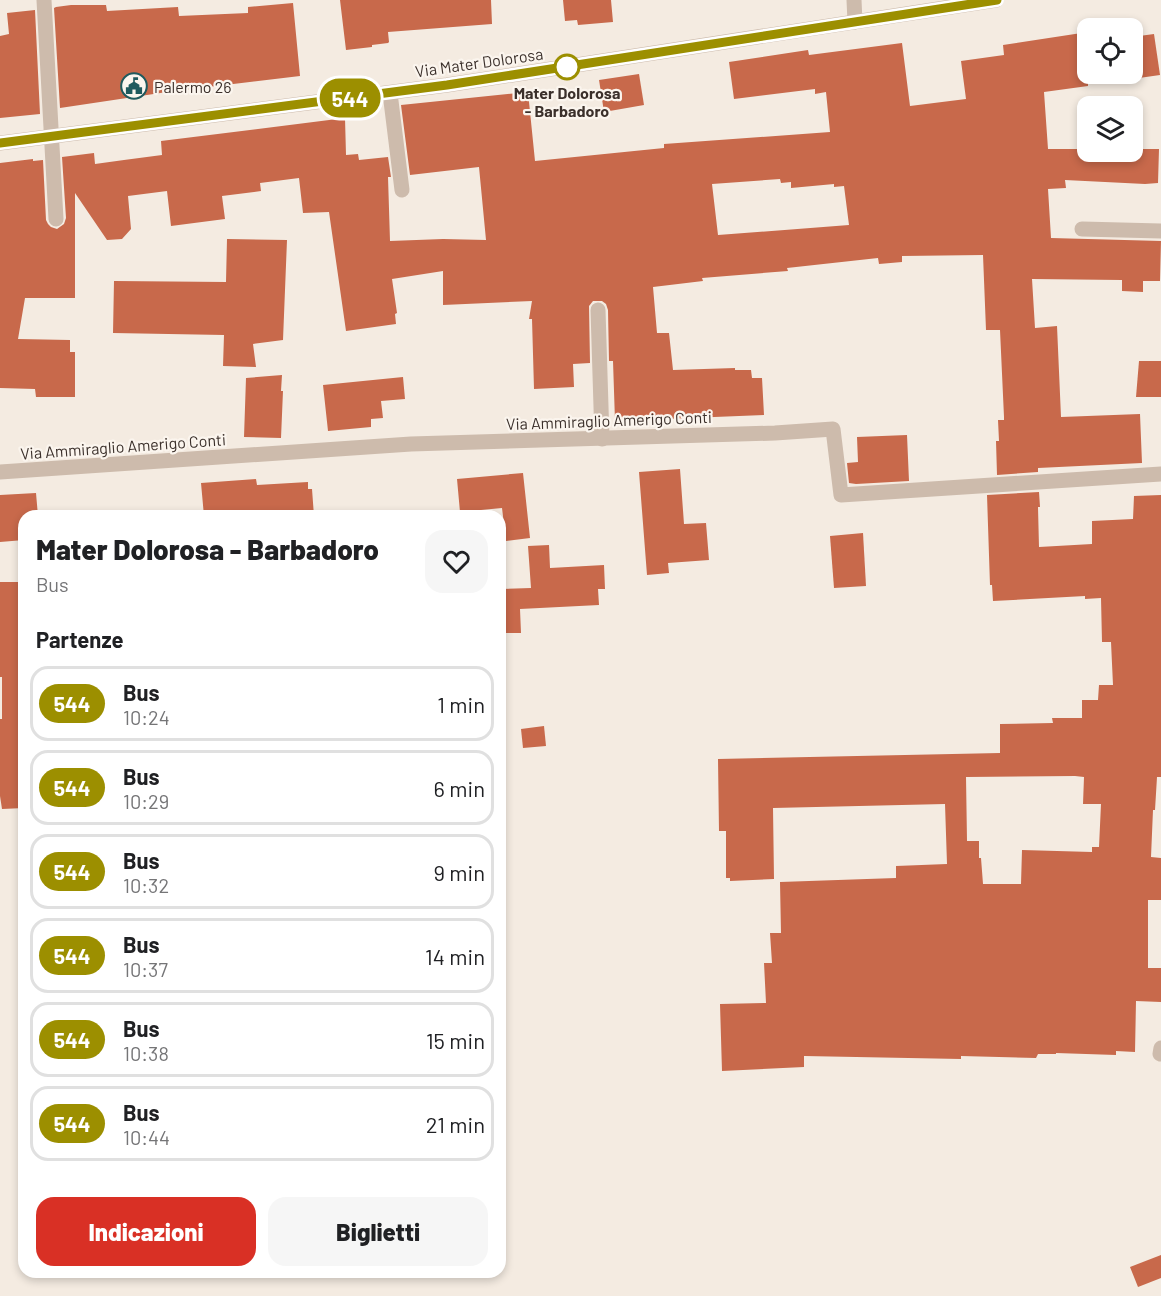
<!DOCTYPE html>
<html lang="it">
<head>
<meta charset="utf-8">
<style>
  body { margin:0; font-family:Barlow,sans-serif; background:#f6f6f6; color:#202124; height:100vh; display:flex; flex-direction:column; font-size:22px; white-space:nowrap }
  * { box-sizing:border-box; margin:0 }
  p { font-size:20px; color:#757577 }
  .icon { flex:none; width:33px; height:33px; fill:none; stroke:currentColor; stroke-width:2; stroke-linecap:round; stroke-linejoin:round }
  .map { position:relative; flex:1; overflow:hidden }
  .details { position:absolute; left:18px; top:510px; width:488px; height:768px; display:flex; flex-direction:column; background:#fff; border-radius:18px; box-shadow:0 3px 9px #0003 }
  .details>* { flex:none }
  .badge { padding:0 12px; border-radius:20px; font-size:21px; line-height:39px }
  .controls { position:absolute; left:1077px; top:18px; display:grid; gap:12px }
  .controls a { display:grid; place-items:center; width:66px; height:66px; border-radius:12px; background:#fff; box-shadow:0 3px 9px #0003; font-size:30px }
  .map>.badge { position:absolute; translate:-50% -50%; box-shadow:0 0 0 3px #fff }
  h2 { padding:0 18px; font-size:22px; line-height:54px }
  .round { display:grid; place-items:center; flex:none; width:63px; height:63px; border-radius:18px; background:#f6f6f6 }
  .headline { display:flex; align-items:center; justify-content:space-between; height:102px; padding:0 18px }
  h1 { font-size:28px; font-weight:800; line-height:45px }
  .cta { display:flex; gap:12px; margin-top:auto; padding:12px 18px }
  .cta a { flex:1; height:69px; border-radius:18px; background:#d93025; color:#fff; font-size:24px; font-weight:800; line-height:69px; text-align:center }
  .cta a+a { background:#f6f6f6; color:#202124 }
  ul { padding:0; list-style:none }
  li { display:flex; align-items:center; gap:18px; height:75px; margin:0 12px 9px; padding:0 6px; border:3px solid #e0e0e0; border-radius:18px }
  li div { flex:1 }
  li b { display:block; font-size:22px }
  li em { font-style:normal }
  li .badge { min-width:66px; font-weight:700; text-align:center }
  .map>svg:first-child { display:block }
  .building { fill:#c8694b; fill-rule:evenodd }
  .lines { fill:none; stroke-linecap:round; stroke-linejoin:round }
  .minor { stroke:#cdbbac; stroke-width:15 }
  .line-casing { stroke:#fff; stroke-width:14 }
  .line { stroke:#9c8f00; stroke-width:9 }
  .stop-dot { fill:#fff; stroke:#9c8f00; stroke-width:3 }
  .labels { text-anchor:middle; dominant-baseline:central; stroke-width:4.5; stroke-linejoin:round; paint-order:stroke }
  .street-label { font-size:16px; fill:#3b302b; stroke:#fbf5ee }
  .poi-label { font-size:16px; fill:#3b302b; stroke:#fbf5ee; text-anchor:start }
  .stop-label { font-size:16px; font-weight:bold; fill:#3b302b; stroke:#fbf5ee }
</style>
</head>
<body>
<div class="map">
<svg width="1161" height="1296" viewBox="0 0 1161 1296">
  <rect width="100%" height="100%" fill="#f4ebe1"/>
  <g class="building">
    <polygon points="340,0 491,0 492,24 388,32 389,42 388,43 372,45 372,47 346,50"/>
    <polygon points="563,0 611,0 613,22 578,25 577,20 565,21"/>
    <polygon points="293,3 300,76 167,92 60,108 54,8 56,7 71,5 106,5 107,11 178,7 179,16 248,13 248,7"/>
    <polygon points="35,10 40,114 0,118 0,36 9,34 7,13"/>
    <path d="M 1088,32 L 1088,86 L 1044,92 L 1048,149 L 1088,149 L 1088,152 L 1132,152 L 1132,149 L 1159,149 L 1158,183 L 1145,184 L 1065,180 L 1066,188 L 1048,189 L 1051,238 L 1161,241 L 1160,281 L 1143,281 L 1143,292 L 1122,291 L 1122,280 L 1032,279 L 1035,328 L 1057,326 L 1061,417 L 1140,414 L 1142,463 L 1038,468 L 1038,472 L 997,475 L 996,441 L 999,441 L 998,420 L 1004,420 L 1004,417 L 1000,330 L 986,330 L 983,255 L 902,256 L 902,262 L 879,264 L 878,258 L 787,268 L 788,271 L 702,278 L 703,281 L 653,287 L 657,333 L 669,333 L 673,370 L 735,368 L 735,370 L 751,370 L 752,378 L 762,378 L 764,415 L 615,421 L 613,361 L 609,361 L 608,310 L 606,304 L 602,301 L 593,301 L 589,306 L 590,363 L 573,364 L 574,387 L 534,389 L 532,319 L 529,319 L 532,301 L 443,305 L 443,271 L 392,279 L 397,313 L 395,314 L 396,324 L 346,331 L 329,212 L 303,213 L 299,178 L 260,183 L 261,191 L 222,196 L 225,219 L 171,226 L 167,191 L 128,196 L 131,229 L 122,239 L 107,240 L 75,193 L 75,298 L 25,298 L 18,339 L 70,340 L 70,352 L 75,352 L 75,397 L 36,397 L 35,389 L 0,388 L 0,163 L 33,159 L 33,161 L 43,160 L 46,220 L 48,224 L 51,227 L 57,229 L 64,224 L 66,218 L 62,157 L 94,153 L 95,164 L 124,160 L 162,155 L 161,141 L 345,118 L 346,155 L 358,154 L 359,160 L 388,157 L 391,177 L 388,177 L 390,241 L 443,239 L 486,240 L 479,167 L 410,175 L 401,105 L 528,92 L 535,161 L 664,148 L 664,144 L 830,132 L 826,92 L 815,94 L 815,89 L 734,99 L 729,62 L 808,50 L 809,55 L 902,43 L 910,106 L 966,99 L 961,61 L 1004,55 L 1003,45 ZM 780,179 L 781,183 L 791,182 L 791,188 L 834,184 L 834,187 L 844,186 L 849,225 L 718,235 L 712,184 Z"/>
    <polygon points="1154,34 1160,75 1132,79 1132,37"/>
    <polygon points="639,74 644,105 604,112 599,80"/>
    <polygon points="227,239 287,240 283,340 253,344 256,367 223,366 224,335 113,333 114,281 226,282"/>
    <polygon points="1139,361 1161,361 1161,397 1136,397"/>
    <polygon points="282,375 281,391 283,391 281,438 244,437 246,378"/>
    <polygon points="403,377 405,399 381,401 383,418 371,419 371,427 328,431 323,385"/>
    <polygon points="907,435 909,481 856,484 849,483 847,463 858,462 857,437"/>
    <polygon points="680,469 684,524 706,523 709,560 668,563 669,573 647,575 639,472"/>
    <polygon points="523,473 530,538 506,541 502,508 460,512 457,479"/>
    <polygon points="256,479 257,485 308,482 308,489 312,489 314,516 204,516 201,483"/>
    <path d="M 1039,492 L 1040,507 L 1038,507 L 1039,547 L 1092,544 L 1092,521 L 1133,519 L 1134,496 L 1161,495 L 1161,777 L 1157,777 L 1155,810 L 1153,810 L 1151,857 L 1161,858 L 1161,900 L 1148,900 L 1148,968 L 1161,968 L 1161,1002 L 1136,1001 L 1135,1052 L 1116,1051 L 1116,1055 L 1056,1053 L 1056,1054 L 1038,1054 L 1036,1058 L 961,1056 L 961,1059 L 804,1056 L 804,1067 L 722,1071 L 720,1004 L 766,1003 L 764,963 L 772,963 L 770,933 L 781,933 L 780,882 L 896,878 L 896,866 L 947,864 L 945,804 L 773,808 L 774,879 L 730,881 L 730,878 L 726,878 L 726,831 L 719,831 L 718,759 L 1000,753 L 1000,724 L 1053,723 L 1052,718 L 1082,718 L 1082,700 L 1098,700 L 1099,685 L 1113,685 L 1111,642 L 1102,642 L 1101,598 L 1085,599 L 1085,596 L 993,601 L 992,585 L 990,585 L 987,495 ZM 1075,776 L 1084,777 L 1083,804 L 1101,804 L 1099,847 L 1092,847 L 1092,852 L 1022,850 L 1021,884 L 983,884 L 981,858 L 979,858 L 979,841 L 967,841 L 966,777 Z"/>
    <polygon points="36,493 38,516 24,516 24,540 0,542 0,495"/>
    <polygon points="863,533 866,586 834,588 830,536"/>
    <polygon points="549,545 550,568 604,565 605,589 598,589 599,605 520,609 521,633 500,633 500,589 531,588 528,546"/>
    <polygon points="0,582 24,582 24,808 2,809 0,796 0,719 2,719 2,677 0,677"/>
    <polygon points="544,726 546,746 523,748 521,729"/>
    <polygon points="1161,1255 1161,1278 1138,1287 1130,1267"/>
  </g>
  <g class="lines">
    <g class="minor">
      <polyline points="44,0 56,219"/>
      <polyline points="854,0 855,22"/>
      <polyline points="390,93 402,190"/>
      <polyline points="0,143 447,85 996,0"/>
      <polyline points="1082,229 1161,231"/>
      <polyline points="598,310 602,439"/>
      <polyline points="0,472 411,444 775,433 833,429 841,495 1161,474"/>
      <polyline points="1160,1054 1161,1048"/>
    </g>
  </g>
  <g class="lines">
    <g class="line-casing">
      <polyline id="line" points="0,143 447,85 997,0"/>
    </g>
    <use href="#line" class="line"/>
  </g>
  <defs>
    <g id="civic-ring" transform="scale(1.35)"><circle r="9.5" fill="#fbf5ee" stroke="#1f5a5e" stroke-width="1.5"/><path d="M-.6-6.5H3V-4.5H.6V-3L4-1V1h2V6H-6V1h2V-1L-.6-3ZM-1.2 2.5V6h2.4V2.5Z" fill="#1f5a5e"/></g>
  </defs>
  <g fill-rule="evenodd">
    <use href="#civic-ring" x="134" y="86"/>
  </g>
  <circle class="stop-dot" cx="567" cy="67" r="12"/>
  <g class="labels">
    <g class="street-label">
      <text transform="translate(479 62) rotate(-8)">Via Mater Dolorosa</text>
      <text transform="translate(609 420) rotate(-2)">Via Ammiraglio Amerigo Conti</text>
      <text transform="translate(123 446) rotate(-4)">Via Ammiraglio Amerigo Conti</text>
    </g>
    <g class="poi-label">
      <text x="154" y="86">Palermo 26</text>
    </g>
    <g class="stop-label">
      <text x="567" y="92">Mater Dolorosa<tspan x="567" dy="18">- Barbadoro</tspan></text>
    </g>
  </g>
</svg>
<div class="controls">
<a><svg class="icon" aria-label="locate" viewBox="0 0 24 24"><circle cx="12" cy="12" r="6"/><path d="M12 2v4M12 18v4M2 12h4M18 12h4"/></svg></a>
<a><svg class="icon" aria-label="layers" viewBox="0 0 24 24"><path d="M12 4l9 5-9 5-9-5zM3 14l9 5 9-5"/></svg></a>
</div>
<b class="badge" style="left:350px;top:98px;background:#9c8f00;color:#fff">544</b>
<section class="details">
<div class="headline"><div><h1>Mater Dolorosa - Barbadoro</h1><p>Bus</p></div><a class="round"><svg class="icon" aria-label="heart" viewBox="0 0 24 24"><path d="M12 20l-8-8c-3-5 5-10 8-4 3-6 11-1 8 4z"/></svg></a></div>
<h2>Partenze</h2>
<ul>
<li><span class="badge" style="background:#9c8f00;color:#fff">544</span><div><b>Bus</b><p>10:24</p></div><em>1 min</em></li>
<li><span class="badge" style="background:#9c8f00;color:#fff">544</span><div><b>Bus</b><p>10:29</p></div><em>6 min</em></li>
<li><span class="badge" style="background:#9c8f00;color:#fff">544</span><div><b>Bus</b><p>10:32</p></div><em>9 min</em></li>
<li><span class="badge" style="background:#9c8f00;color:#fff">544</span><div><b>Bus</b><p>10:37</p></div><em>14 min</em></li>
<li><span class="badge" style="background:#9c8f00;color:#fff">544</span><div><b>Bus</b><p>10:38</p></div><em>15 min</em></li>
<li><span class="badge" style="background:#9c8f00;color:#fff">544</span><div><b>Bus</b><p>10:44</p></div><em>21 min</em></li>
</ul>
<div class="cta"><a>Indicazioni</a><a>Biglietti</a></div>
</section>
</div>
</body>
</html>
